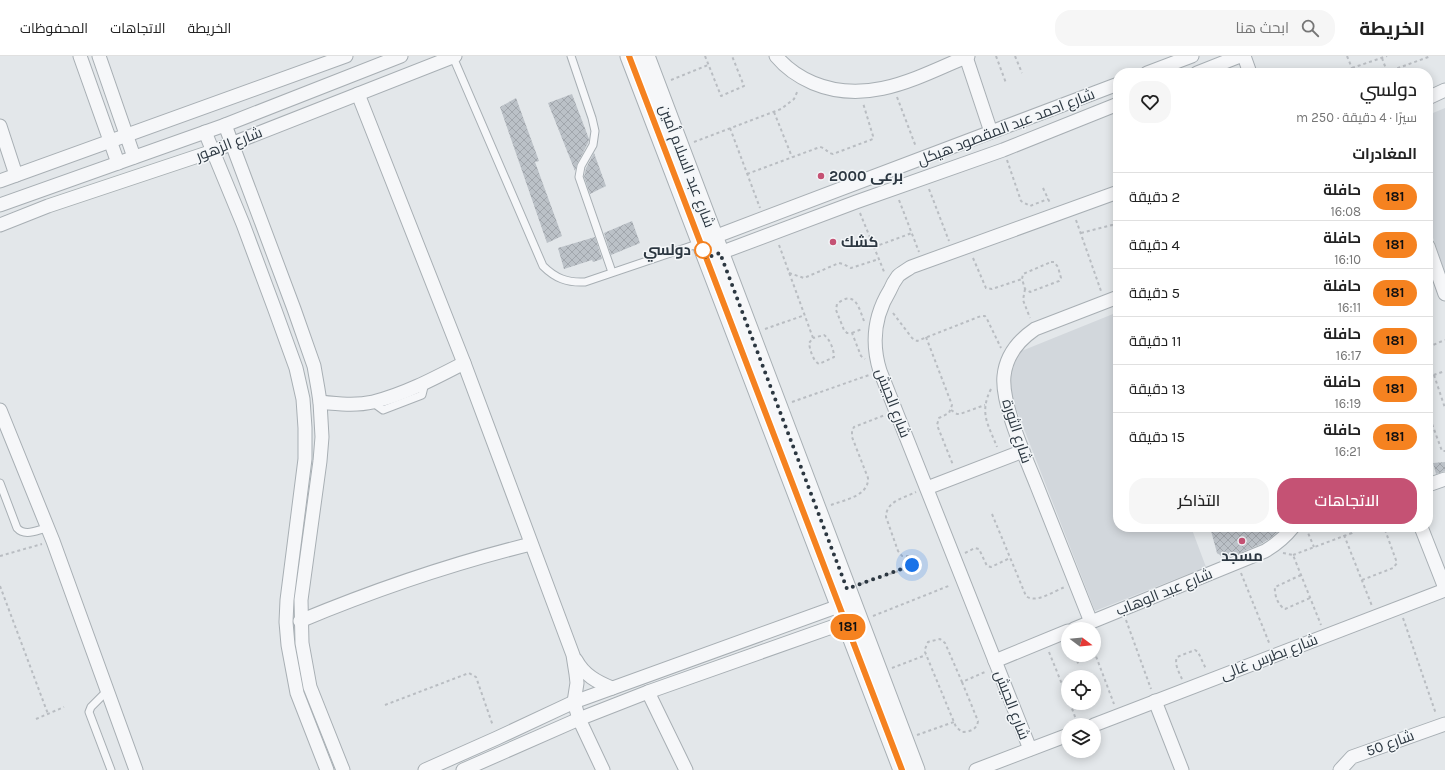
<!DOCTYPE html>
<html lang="ar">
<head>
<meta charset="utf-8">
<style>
  body { margin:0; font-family:Karla,Cairo,sans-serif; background:#f6f6f6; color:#222; direction:rtl; height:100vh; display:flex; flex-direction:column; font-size:15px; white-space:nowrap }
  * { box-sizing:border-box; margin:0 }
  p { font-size:13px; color:#767676 }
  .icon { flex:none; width:22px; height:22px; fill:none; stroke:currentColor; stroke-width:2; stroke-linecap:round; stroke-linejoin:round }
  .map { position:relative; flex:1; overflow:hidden; direction:ltr }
  .side { position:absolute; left:1113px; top:12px; width:320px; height:464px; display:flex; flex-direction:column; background:#fff; border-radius:16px; box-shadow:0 2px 10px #0003; direction:rtl }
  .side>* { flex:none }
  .badge { padding:0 8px; border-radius:13px; font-size:14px; line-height:26px }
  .needle { width:26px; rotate:106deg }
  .fabs { position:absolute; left:1061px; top:566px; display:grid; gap:8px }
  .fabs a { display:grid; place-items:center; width:40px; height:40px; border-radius:50%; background:#fff; box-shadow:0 2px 10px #0003; font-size:20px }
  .you { position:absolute; width:20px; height:20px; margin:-10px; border:3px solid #fff; border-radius:50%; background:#1a73e8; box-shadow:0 0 0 6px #1a73e833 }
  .map>.badge { position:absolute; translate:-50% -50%; box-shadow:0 0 0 2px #fff }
  h2 { padding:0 16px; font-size:15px; line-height:36px }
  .round { display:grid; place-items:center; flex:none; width:42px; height:42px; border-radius:16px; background:#f6f6f6 }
  .headline { display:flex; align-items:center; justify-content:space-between; height:68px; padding:0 16px }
  h1 { font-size:19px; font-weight:600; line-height:30px }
  .button { display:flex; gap:8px; margin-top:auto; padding:8px 16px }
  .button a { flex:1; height:46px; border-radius:16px; background:#c55274; color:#fff; font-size:16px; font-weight:600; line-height:46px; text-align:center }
  .button a+a { background:#f6f6f6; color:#222 }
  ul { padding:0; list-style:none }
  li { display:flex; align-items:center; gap:12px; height:48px; padding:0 16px; border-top:1px solid #e0e0e0 }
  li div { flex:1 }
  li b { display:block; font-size:15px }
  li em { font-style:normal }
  li .badge { min-width:44px; font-weight:700; text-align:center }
  header { display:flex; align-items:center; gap:24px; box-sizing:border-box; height:56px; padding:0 20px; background:#fff; border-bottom:1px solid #e0e0e0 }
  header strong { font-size:19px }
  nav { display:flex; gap:22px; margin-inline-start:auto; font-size:14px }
  .search { width:280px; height:36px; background:#f6f6f6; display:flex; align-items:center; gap:10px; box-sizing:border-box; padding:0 14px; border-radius:16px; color:#767676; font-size:15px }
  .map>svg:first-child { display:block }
  .built { fill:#d2d7dc }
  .building { fill:url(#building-cross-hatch) }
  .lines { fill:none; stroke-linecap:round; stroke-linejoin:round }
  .service-casing { stroke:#a8afb4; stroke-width:9 }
  .minor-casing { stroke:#a8afb4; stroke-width:15 }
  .tertiary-casing { stroke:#a8afb4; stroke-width:19 }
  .path { stroke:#b9bdc2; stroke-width:2; stroke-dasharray:3 3; stroke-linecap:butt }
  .service { stroke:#f6f7f9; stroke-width:7 }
  .minor { stroke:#f6f7f9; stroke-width:13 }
  .tertiary { stroke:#f6f7f9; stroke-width:17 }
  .line-casing { stroke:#fff; stroke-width:9 }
  .line { stroke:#f58220; stroke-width:6 }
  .walk { stroke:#2c3741; stroke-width:4; stroke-dasharray:0 7.2 }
  .poi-dot { fill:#c55274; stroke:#f3f6f8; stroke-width:1.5 }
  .stop-dot { fill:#fff; stroke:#f58220; stroke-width:2 }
  .labels { text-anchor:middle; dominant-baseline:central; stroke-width:3; stroke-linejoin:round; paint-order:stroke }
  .street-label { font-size:15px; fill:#2c3741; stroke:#f3f6f8 }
  .poi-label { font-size:15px; font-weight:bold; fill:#2c3741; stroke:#f3f6f8; text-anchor:start }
  .stop-label { font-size:15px; font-weight:bold; fill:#2c3741; stroke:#f3f6f8; text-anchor:end }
</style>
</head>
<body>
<header>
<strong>الخريطة</strong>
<div class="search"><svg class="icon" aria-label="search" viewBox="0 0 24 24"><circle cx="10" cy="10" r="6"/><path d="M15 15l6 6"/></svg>ابحث هنا</div>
<nav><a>الخريطة</a><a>الاتجاهات</a><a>المحفوظات</a></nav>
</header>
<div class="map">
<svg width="1445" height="714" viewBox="0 0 1445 714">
  <defs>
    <pattern id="building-cross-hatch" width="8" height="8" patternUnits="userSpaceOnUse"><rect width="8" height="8" fill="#bbc1c7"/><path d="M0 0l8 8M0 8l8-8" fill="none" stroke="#a1a6ac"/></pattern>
  </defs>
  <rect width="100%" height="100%" fill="#e3e7ea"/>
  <g class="built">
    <polygon points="1445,52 1445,217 1428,167 1428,63 1433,57"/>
    <polygon points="1113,258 1118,272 1118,471 1191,471 1206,511 1095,555 1010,337 1007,318 1019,296"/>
  </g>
  <g class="building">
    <polygon points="572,38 589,83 588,87 577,108 575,115 548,47"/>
    <polygon points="516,42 539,105 535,106 562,180 547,187 500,51"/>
    <polygon points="594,97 606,130 590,138 584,121 586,112"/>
    <polygon points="632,165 640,187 611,199 604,177"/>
    <polygon points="595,181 602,203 593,206 592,204 564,213 558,192"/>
    <polygon points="1445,406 1445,415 1436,418 1433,407"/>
    <polygon points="1210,471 1282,471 1272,481 1261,488 1228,502 1223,501 1217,497"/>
  </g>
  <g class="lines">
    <g class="service-casing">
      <g id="service">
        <polyline points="571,0 592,62 595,75 593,89 581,110 579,121 612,216"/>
        <path d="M 453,1 L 543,210 C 555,222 567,227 585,226 L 700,187"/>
        <polyline points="372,346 383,354 422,339 425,327"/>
        <path d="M 0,427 L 17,472 C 25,481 37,474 47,472"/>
        <polyline points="107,635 91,651 89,656 111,714"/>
      </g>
    </g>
    <g class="minor-casing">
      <g id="minor">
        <polyline points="80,0 118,107"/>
        <polyline points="99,0 134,101"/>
        <path d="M 776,0 C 786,12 799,21 813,27 C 868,50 918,21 968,0"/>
        <polyline points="1244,0 1250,17"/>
        <polyline points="966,1 991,76"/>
        <polyline points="1147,17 1192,0"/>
        <polyline points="1197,17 1240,0"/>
        <polyline points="358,38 464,307 573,599 576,618 577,627 574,646 579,663 603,714"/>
        <polyline points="1428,42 1445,34"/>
        <polyline points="225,69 294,253 314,310 318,333 320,346 322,381 320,405 301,544 302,587 310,631 343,714"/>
        <polyline points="0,70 16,119"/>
        <polyline points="205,76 243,168 275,254 296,312 303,343 305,372 305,403 287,544 286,566 288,589 297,637 327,714"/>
        <polyline points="0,125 346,0"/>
        <polyline points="0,149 225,69 401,0"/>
        <polyline points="0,169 48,150 213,95 455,0"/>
        <polyline points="714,181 1118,28"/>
        <polyline points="1428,190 1445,238"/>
        <polyline points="720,197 856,146 1003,94 1118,48"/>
        <path d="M 320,346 C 338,348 356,350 373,346 C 405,338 435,322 464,307"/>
        <polyline points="0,354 53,485 136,714"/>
        <polyline points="1428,429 1445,423"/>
        <polyline points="927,432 1023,395"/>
        <polyline points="1421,471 1445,532"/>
        <path d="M 300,565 C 377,533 450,508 531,488"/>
        <path d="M 1091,566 C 1073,521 1055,475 1037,430 C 1026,402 1001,348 1004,320 C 1006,300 1019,284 1035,273 L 1118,241"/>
        <path d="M 1074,573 L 1265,495 C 1277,488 1285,481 1293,471"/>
        <path d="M 576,604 C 584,619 597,626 612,632"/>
        <polyline points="995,605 1068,575"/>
        <polyline points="648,636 686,714"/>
        <polyline points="1155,645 1182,714"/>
        <polyline points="1094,669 1445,534"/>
        <path d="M 1030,693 L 880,315 C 871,286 874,260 890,234 C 892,229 895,224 898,220 C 901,217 907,214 911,211 L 1118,136"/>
        <polyline points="425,714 497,682 574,646 839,550"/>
        <polyline points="463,714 579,663 648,636 846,566"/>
        <polyline points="976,714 1068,679"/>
        <polyline points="1340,714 1352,701 1445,668"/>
      </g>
    </g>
    <g class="tertiary-casing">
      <g id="tertiary">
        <polyline points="629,0 902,714"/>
        <polyline points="646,0 916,714"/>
      </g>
    </g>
    <g class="path">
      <polyline points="705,0 721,40 744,30 732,0"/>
      <polyline points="996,0 1006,27"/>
      <polyline points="1015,0 1022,17"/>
      <polyline points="1347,0 1354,17"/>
      <polyline points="1382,2 1386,13 1390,15 1431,0"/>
      <polyline points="1352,12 1387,0"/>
      <polyline points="671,24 708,9"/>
      <polyline points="897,41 916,91"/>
      <polyline points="774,56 792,101"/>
      <polyline points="730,72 760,152"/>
      <polyline points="694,86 781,53 794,43 798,34"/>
      <polyline points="1007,104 1021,145 1030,150 1048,143"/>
      <path d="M 747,118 L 820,91 C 826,92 827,97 833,98 L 873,83 L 873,80 L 863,47"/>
      <polyline points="1043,132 1050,147"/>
      <polyline points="929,133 949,185"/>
      <polyline points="899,144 919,196"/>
      <polyline points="860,157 885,218"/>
      <polyline points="1076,164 1101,235"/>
      <polyline points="1081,177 1112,169 1118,171"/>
      <path d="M 779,189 L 813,282 L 809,287 C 810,294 813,305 819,308 L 834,301 C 834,294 830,283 824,279 L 813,282"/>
      <polyline points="874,191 912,177"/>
      <polyline points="973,202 986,232 992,233 1022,223"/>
      <polygon points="1051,206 1054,206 1058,211 1061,222 1059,225 1030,236 1025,233 1022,223 1023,218"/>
      <polyline points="789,217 804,222 839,207 843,208 851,212 879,203"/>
      <polyline points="1025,233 1023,244 1030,262"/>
      <polyline points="893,257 912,282 917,285 981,260 985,260 987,263 1001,292"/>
      <path d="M 864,265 C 859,252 855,233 837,248 L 836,254 L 844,274 L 847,277 L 852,277 L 861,300 L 865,303"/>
      <polyline points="765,273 805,259"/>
      <polyline points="852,277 862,273"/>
      <polyline points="926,281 952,349 949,357 939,362 937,369 953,409"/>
      <polyline points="1428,291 1445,284"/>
      <polyline points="1434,319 1445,352"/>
      <polyline points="1428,321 1445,315"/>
      <path d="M 991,333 C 979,357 988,368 997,391"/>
      <polyline points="792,346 869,319"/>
      <polyline points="951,354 957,358 960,358 985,349"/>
      <polyline points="1428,357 1442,395 1445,395"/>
      <path d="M 831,449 C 844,444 869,440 868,422 L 852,381 L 852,375 L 854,371 L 885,359"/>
      <path d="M 992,458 L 1026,540 C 1036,548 1054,535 1065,531"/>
      <polyline points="1306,472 1314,491"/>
      <polyline points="1344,479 1372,550"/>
      <polyline points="965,497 975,492 979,493 987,510 991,511 1010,502"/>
      <polyline points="1283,497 1293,499 1321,569"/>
      <polyline points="1293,499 1352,477 1355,471"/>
      <polyline points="0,500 42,488"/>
      <polyline points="1241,517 1270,589"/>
      <path d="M 1301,519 L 1275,531 C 1274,538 1278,550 1285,553 L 1310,542"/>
      <polyline points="1362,524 1393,512 1397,507 1384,471"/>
      <path d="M 861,528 L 910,511 C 913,507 914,504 911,500 L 902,500 L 898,495 L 886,461 C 886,445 904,442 916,436"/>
      <polyline points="0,530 48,658"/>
      <polyline points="873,560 951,529"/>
      <polyline points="1403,562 1436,658"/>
      <polyline points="1126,564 1151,633"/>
      <polyline points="1094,595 1114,648"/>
      <polyline points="1049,596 1068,643"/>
      <polyline points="1075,599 1079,610"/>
      <polyline points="892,612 926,599"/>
      <path d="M 1182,623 C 1179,616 1174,608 1177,601 L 1195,594 L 1198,596 L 1206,613"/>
      <path d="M 962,626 L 978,665 C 977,674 969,676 962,676 L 956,671 L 925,596 L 925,593 L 928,586 L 940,583 L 945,587 L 962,626 L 985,616"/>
      <polyline points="1070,647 1078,669"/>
      <polyline points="385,649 469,617 476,621 493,670"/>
      <polyline points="36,663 64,651"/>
      <polyline points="917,679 954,666"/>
    </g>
    <use href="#service" class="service"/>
    <use href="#minor" class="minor"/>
    <use href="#tertiary" class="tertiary"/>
  </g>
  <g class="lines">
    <g class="line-casing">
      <polyline id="line" points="629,0 902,714"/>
    </g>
    <use href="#line" class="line"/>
    <polyline class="walk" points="703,194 706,202 720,197 847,533 912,509"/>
  </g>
  <g class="poi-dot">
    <circle cx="821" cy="120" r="4"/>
    <circle cx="833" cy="186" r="4"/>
    <circle cx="1242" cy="485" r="4"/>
  </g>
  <circle class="stop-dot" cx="703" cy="194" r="8"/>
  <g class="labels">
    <g class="street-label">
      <text transform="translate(1006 71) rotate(-21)">شارع احمد عبد المقصود هيكل</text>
      <text transform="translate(229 88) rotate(-21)">شارع الزهور</text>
      <text transform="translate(687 110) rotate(69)">شارع عبد السلام أمين</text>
      <text transform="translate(893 347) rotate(69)">شارع الجيش</text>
      <text transform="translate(1017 375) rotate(72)">شارع الثورة</text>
      <text transform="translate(1164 536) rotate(-22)">شارع عبد الوهاب</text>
      <text transform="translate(1269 601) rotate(-21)">شارع بطرس غالى</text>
      <text transform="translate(1012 649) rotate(69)">شارع الجيش</text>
      <text transform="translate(1390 687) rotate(-20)">شارع 50</text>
    </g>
    <g class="poi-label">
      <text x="829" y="120">برعى 2000</text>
      <text x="841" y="186">كشك</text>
      <text x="1242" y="500" text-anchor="middle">مسجد</text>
    </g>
    <g class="stop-label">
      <text x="691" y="194">دولسي</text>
    </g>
  </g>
</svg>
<div class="fabs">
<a><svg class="needle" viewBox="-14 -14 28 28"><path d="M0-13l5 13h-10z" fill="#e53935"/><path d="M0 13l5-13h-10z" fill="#767676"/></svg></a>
<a><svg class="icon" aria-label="locate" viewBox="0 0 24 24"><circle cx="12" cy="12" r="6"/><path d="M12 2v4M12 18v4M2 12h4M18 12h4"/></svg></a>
<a><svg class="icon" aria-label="layers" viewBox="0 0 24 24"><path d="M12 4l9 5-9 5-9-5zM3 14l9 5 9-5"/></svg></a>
</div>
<div class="you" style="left:912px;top:509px"></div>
<b class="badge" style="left:848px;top:571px;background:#f58220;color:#111">181</b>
<section class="side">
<div class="headline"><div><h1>دولسي</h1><p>سيرًا · 4 دقيقة · 250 m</p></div><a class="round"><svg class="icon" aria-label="heart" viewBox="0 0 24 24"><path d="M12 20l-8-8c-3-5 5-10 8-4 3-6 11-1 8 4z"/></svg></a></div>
<h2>المغادرات</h2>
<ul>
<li><span class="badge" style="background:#f58220;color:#111">181</span><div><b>حافلة</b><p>16:08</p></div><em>2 دقيقة</em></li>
<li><span class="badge" style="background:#f58220;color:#111">181</span><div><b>حافلة</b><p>16:10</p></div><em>4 دقيقة</em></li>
<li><span class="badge" style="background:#f58220;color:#111">181</span><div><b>حافلة</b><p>16:11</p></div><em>5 دقيقة</em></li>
<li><span class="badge" style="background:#f58220;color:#111">181</span><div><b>حافلة</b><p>16:17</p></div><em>11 دقيقة</em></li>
<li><span class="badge" style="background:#f58220;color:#111">181</span><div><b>حافلة</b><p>16:19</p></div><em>13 دقيقة</em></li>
<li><span class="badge" style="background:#f58220;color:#111">181</span><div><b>حافلة</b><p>16:21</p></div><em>15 دقيقة</em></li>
</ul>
<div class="button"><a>الاتجاهات</a><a>التذاكر</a></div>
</section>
</div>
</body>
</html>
